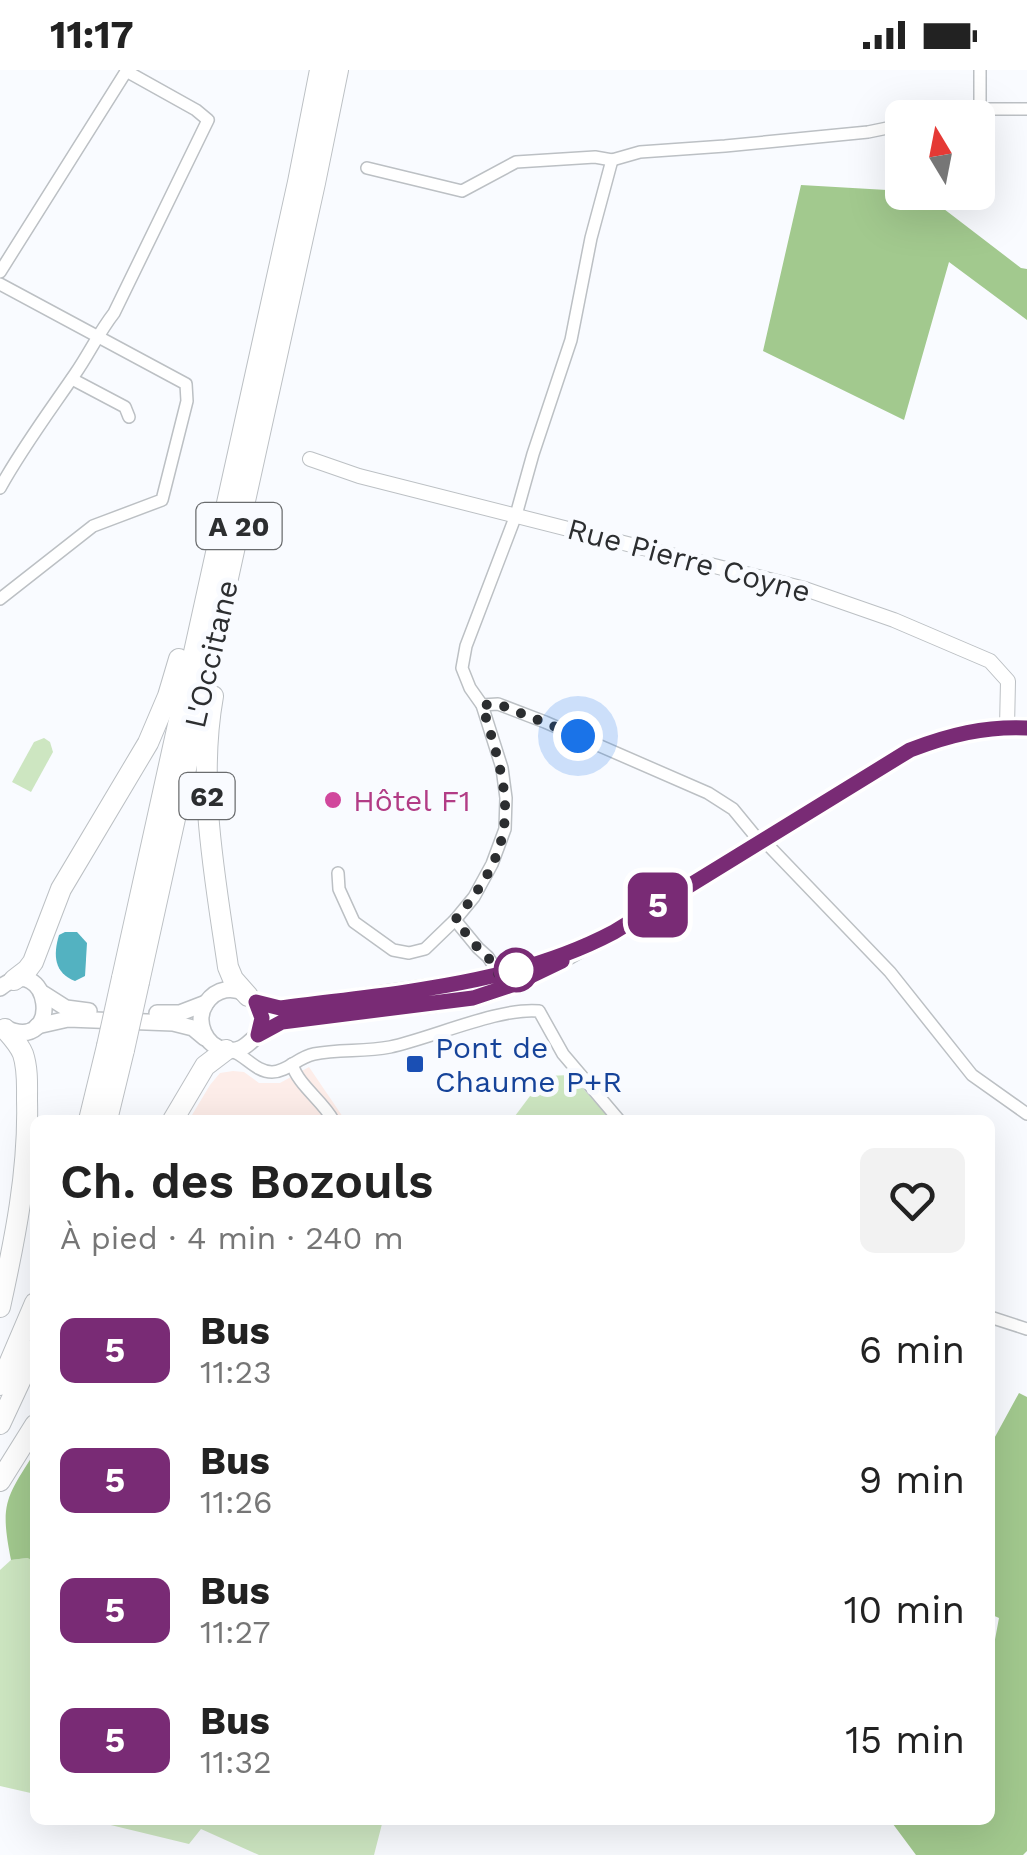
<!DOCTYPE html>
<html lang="fr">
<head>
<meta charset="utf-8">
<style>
  body { margin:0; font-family:"Work Sans",sans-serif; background:#f2f2f2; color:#222; height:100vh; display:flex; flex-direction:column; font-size:38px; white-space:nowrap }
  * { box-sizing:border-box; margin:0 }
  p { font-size:32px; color:#767676 }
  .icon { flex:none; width:55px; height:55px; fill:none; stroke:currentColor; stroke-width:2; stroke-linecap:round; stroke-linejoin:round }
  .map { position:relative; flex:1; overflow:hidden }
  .drawer { position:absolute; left:30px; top:1045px; width:965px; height:710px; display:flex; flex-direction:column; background:#fff; border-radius:15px; box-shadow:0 10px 40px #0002 }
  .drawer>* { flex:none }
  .badge { padding:0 20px; border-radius:15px; font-size:35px; line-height:65px }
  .needle { width:65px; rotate:350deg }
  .fabs { position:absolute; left:885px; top:30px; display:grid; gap:20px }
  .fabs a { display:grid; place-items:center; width:110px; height:110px; border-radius:15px; background:#fff; box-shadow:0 10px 40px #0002; font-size:50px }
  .you { position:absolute; width:50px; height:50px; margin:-25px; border:8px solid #fff; border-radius:50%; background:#1a73e8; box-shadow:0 0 0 15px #1a73e833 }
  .map>.badge { position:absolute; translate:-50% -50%; box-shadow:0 0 0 5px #fff }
  .round { display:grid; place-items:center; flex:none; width:105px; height:105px; border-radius:15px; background:#f2f2f2 }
  .summary { display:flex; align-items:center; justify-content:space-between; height:170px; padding:0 30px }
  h1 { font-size:48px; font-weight:600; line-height:75px }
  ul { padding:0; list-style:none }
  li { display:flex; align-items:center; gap:30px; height:130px; padding:0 30px }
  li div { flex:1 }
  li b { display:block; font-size:38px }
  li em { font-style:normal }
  li .badge { min-width:110px; font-weight:700; text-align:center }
  .status { display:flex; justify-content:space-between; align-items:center; height:70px; padding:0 50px; background:#fff; direction:ltr }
  .status svg { height:28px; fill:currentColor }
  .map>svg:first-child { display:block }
  .commercial { fill:#fdede9 }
  .green { fill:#cde6c1 }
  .forest { fill:#a2c98e }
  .water { fill:#53b2c1 }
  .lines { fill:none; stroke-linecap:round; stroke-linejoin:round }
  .minor-casing { stroke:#bcc0c4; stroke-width:14 }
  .tertiary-casing { stroke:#bcc0c4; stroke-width:16 }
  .secondary-casing { stroke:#bcc0c4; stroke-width:18 }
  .motorway-casing { stroke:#bcc0c4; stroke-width:22 }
  .minor { stroke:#fff; stroke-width:11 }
  .tertiary { stroke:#fff; stroke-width:14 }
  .secondary { stroke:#fff; stroke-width:15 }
  .motorway { stroke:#fff; stroke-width:20 }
  .motorway-bridge-casing { stroke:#bcc0c4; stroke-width:22; stroke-linecap:butt }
  .motorway-bridge { stroke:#fff; stroke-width:20 }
  .line-casing { stroke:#fff; stroke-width:22 }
  .line { stroke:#792b75; stroke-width:15 }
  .walk { stroke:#2c2e30; stroke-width:10; stroke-dasharray:0 18 }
  .hotel-dot { fill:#d1479c; stroke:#f9fbff; stroke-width:4 }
  .stop-dot { fill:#fff; stroke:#792b75; stroke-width:5 }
  .transit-dot { fill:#1a4fb4; stroke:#f9fbff; stroke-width:4 }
  .labels { text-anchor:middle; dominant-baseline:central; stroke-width:10; stroke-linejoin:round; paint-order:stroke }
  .shield { fill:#f9fbff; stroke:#6a6c6e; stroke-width:2.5 }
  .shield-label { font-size:28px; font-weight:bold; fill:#2c2e30 }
  .street-label { font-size:30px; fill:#2c2e30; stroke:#f9fbff }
  .hotel-label { font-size:30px; fill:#b23c85; stroke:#f9fbff; text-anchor:start }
  .transit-label { font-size:30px; fill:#164399; stroke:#f9fbff; text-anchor:start }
</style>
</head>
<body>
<div class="status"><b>11:17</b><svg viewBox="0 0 49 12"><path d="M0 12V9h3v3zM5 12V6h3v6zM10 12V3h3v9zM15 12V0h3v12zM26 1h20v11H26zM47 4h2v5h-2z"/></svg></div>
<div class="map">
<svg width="1027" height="1785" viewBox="0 0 1027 1785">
  <rect width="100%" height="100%" fill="#f9fbff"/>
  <polygon class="commercial" points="309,997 345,1050 189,1050 210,1015 220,1003 233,1001 244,1002 259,1013 280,1013"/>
  <g class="green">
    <polygon points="44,668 50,672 53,682 31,722 12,712 34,672"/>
    <polygon points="571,1005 611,1050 512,1050 545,1006"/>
    <polygon points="27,1488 35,1491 35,1724 0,1716 0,1500 11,1490"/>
    <polygon points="90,1750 383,1750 374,1785 259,1785 201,1759 189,1774"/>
  </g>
  <g class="forest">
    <polygon points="801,115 887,120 927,126 1021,198 1027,199 1027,250 949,192 904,350 763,281"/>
    <polygon points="1019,1323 1027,1327 1027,1781 1023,1785 916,1785 890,1750 990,1750 990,1596 999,1548 990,1544 990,1376"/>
    <path d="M 35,1382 L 35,1491 L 27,1488 L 11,1490 C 0,1434 5,1429 35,1382 Z"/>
  </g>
  <path class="water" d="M 65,862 L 77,862 L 87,873 L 85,906 L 75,911 C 54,903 53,885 59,865 Z"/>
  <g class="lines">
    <g class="minor-casing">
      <g id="minor">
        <polyline points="980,0 980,39"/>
        <polyline points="938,48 980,39 1027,39"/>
        <polyline points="367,98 462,121 516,92 595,87 612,90 640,82 725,76 868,62 902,55"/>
        <polyline points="0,202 127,0"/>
        <polyline points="0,214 186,314 187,331 162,430 93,456 0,529"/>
        <polyline points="72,309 125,337 129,347"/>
        <path d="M 0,418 C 22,378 49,342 75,304 C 89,284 99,262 114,243 L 208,50 L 196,40 L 126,1"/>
        <polyline points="482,635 498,634 545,652 708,723 733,739 756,767 768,775 890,902 972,1005 1027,1044"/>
        <polyline points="338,803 339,819 354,852 393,880 409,883 425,879 455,850 474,827 492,794 505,759 506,728 502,698 482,635 470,618 462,598 466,576 516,445 533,384 571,270 591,168 612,90"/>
        <polyline points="455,850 478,878 488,887 499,904"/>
        <path d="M 232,981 C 246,986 256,1002 272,1002 C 287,1002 298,987 314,984 C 339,979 365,982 390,977 C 432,968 500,937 539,941 L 563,984 L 619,1050"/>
        <path d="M 292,994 C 298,1015 322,1030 333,1050"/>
        <polyline points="990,1247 1027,1259"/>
      </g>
    </g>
    <g class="tertiary-casing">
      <polyline id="tertiary" points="310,389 359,406 805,519 894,550 990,591 1008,611 1007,657"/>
    </g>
    <g class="secondary-casing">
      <g id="secondary">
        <path d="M 0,918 C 50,877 65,985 5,958"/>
        <polyline points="44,924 66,938 89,941"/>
        <polyline points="255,932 280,938 472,911 552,888"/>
        <polyline points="157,943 180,943 206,933"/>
        <polyline points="37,956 68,949 173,953 193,958 205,968"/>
        <path d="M 258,965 C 271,929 228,902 206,933 C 194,951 205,977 226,980 C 242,983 248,973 258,965 C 265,959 277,953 285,951 C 352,937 423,943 489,923 C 521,914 549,898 578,881 C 607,864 635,849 664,831 C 746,781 827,729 911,680 C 951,664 983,656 1027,658"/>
      </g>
    </g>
    <g class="motorway-casing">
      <g id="motorway">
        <path d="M 213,626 C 197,716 215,807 228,897 L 233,909 L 248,926"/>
        <polyline points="122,908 298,112 320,0"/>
        <polyline points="14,910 27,900 33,892 61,819 148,673 168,626 179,589"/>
        <polyline points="139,912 315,113 338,0"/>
        <polyline points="89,1050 107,976"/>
        <polyline points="107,1050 124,980"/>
        <polyline points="173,1050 205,996 226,980"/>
        <path d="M 0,1237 C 15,1169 29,1100 27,1030 C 27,1015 28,999 23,984 C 19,974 12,967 5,959"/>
        <polyline points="0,1315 35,1233"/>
        <polyline points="0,1354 35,1279"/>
        <polyline points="0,1411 35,1355"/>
      </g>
    </g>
    <use href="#minor" class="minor"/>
    <use href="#tertiary" class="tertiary"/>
    <use href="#secondary" class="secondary"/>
    <use href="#motorway" class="motorway"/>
    <g class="motorway-bridge-casing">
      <g id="motorway-bridge">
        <polyline points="107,976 122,908"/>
        <polyline points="124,980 139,912"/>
      </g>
    </g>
    <use href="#motorway-bridge" class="motorway-bridge"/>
  </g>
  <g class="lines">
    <g class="line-casing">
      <path id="line" d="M 562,891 L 512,915 L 473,928 L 282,952 L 258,965 L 262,948 L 256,932 L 280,938 C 392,923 512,916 614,862 L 910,680 C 949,665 985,656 1027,658"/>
    </g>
    <use href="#line" class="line"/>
    <path class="walk" d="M 516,900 L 498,904 L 488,887 L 478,878 L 455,850 C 523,769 511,729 482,635 L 498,634 L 578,666"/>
  </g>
  <circle class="hotel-dot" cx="333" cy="730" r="10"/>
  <circle class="stop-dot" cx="516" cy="900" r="20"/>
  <rect class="transit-dot" x="405" y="984" width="20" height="20" rx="5"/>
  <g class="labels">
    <g class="shield">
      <rect x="196.5" y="433" width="85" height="46" rx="8"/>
      <rect x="179.5" y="703" width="55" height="46" rx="8"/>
    </g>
    <g class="shield-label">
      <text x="239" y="456">A 20</text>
      <text x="207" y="726">62</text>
    </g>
    <g class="street-label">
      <text transform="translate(689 490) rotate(15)">Rue Pierre Coyne</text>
      <text transform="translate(211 584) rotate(-77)">L'Occitane</text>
    </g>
    <g class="hotel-label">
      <text x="353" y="730">Hôtel F1</text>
    </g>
    <g class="transit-label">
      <text x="435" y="977">Pont de<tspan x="435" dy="34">Chaume P+R</tspan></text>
    </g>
  </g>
</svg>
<div class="fabs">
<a><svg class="needle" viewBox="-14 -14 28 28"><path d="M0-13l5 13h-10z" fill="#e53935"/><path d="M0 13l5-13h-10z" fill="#767676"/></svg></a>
</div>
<div class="you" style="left:578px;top:666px"></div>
<b class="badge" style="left:658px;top:835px;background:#792b75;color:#fff">5</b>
<section class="drawer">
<div class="summary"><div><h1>Ch. des Bozouls</h1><p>À pied · 4 min · 240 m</p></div><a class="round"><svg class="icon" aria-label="heart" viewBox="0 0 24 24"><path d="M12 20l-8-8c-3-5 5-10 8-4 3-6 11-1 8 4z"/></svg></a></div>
<ul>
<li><span class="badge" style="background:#792b75;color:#fff">5</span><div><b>Bus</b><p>11:23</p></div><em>6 min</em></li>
<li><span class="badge" style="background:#792b75;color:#fff">5</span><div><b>Bus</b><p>11:26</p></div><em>9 min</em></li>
<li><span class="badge" style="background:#792b75;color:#fff">5</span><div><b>Bus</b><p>11:27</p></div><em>10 min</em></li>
<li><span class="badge" style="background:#792b75;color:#fff">5</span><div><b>Bus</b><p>11:32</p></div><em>15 min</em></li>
</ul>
</section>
</div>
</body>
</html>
